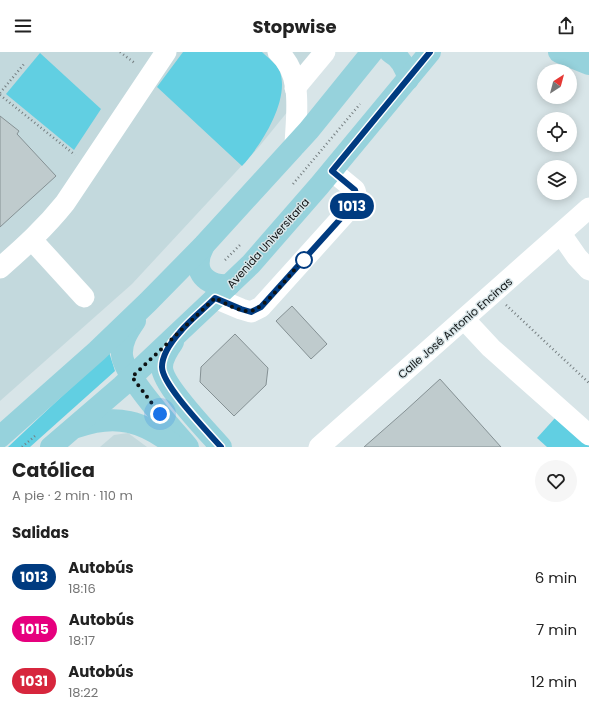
<!DOCTYPE html>
<html lang="es">
<head>
<meta charset="utf-8">
<style>
  body { margin:0; font-family:Poppins,sans-serif; background:#f6f6f6; color:#222; height:100vh; display:flex; flex-direction:column; font-size:15px; white-space:nowrap }
  * { box-sizing:border-box; margin:0 }
  p { font-size:13px; color:#767676 }
  .icon { flex:none; width:22px; height:22px; fill:none; stroke:currentColor; stroke-width:2; stroke-linecap:round; stroke-linejoin:round }
  .map { position:relative; height:395px; overflow:hidden }
  .drawer { display:flex; flex-direction:column; background:#fff; flex:1 }
  .drawer>* { flex:none }
  .badge { padding:0 8px; border-radius:13px; font-size:14px; line-height:26px }
  .needle { width:26px; rotate:36deg }
  .controls { position:absolute; left:537px; top:12px; display:grid; gap:8px }
  .controls a { display:grid; place-items:center; width:40px; height:40px; border-radius:50%; background:#fff; box-shadow:0 2px 10px #0003; font-size:20px }
  .you { position:absolute; width:20px; height:20px; margin:-10px; border:3px solid #fff; border-radius:50%; background:#1a73e8; box-shadow:0 0 0 6px #1a73e833 }
  .map>.badge { position:absolute; translate:-50% -50%; box-shadow:0 0 0 2px #fff }
  h2 { padding:0 12px; font-size:15px; line-height:36px }
  .round { display:grid; place-items:center; flex:none; width:42px; height:42px; border-radius:21px; background:#f6f6f6 }
  .summary { display:flex; align-items:center; justify-content:space-between; height:68px; padding:0 12px }
  h1 { font-size:19px; font-weight:700; line-height:30px }
  ul { padding:0; list-style:none }
  li { display:flex; align-items:center; gap:12px; height:52px; padding:0 12px }
  li div { flex:1 }
  li b { display:block; font-size:15px }
  li em { font-style:normal }
  li .badge { min-width:44px; font-weight:700; text-align:center }
  header { display:flex; justify-content:space-between; align-items:center; height:52px; padding:0 12px; background:#fff; font-size:18px; font-weight:700 }
  .map>svg:first-child { display:block }
  .built { fill:#c3d9dd }
  .green { fill:#61cfe2 }
  .building { fill:#bfcbcd; stroke:#859194 }
  .lines { fill:none; stroke-linecap:round; stroke-linejoin:round }
  .path { stroke:#757e80; stroke-width:2.5; stroke-dasharray:1 3; stroke-linecap:butt }
  .minor { stroke:#fff; stroke-width:21 }
  .major { stroke:#96d2dc; stroke-width:22 }
  .line-casing { stroke:#fff; stroke-width:9 }
  .line { stroke:#003b80; stroke-width:6 }
  .walk { stroke:#0e1213; stroke-width:4; stroke-dasharray:0 7.2 }
  .stop-dot { fill:#fff; stroke:#003b80; stroke-width:2 }
  .labels { text-anchor:middle; dominant-baseline:central; stroke-width:3; stroke-linejoin:round; paint-order:stroke }
  .street-label { font-size:11px; fill:#0e1213; stroke:#d8e5e8 }
</style>
</head>
<body>
<header><svg class="icon" aria-label="menu" viewBox="0 0 24 24"><path d="M4 6h16M4 12h16M4 18h16"/></svg>Stopwise<svg class="icon" aria-label="share" viewBox="0 0 24 24"><path d="M12 15V3M7 8l5-5 5 5M5 13v7h14v-7"/></svg></header>
<div class="map">
<svg width="589" height="395" viewBox="0 0 589 395">
  <rect width="100%" height="100%" fill="#d8e5e8"/>
  <g class="built">
    <polygon points="0,0 336,0 258,96 132,232 0,349"/>
    <polygon points="128,381 147,395 100,395 114,383"/>
  </g>
  <g class="green">
    <path d="M 183,0 L 262,0 C 268,6 277,12 280,20 C 290,49 260,95 242,114 L 157,35 Z"/>
    <polygon points="40,1 101,57 74,98 6,42"/>
    <polygon points="109,300 115,319 30,395 8,395"/>
    <polygon points="565,355 589,377 589,395 547,395 537,386"/>
  </g>
  <g class="building">
    <polygon points="0,64 19,79 17,82 56,124 0,175"/>
    <polygon points="292,254 327,292 311,307 276,269"/>
    <polygon points="235,282 268,316 266,333 234,364 200,330 201,315"/>
    <polygon points="440,327 501,395 364,395 405,359"/>
  </g>
  <g class="lines">
    <g class="path">
      <polyline points="120,0 136,12"/>
      <polyline points="0,41 24,12"/>
      <polyline points="0,43 75,103"/>
      <polyline points="293,132 360,52"/>
      <polyline points="225,208 240,193"/>
      <polyline points="506,253 589,331"/>
      <polyline points="22,395 35,384"/>
    </g>
    <g class="minor">
      <path d="M 278,0 C 304,23 296,63 295,94"/>
      <polyline points="295,36 325,0"/>
      <polyline points="561,182 577,205 589,218"/>
      <polyline points="32,188 84,245"/>
      <path d="M 0,216 C 24,195 45,176 65,151 L 166,0"/>
      <polyline points="215,246 241,257 251,260 261,255 352,154 357,146 355,138 332,119"/>
      <polyline points="464,267 491,296 589,383"/>
      <polyline points="319,395 589,156"/>
    </g>
    <g class="major">
      <path d="M 390,0 C 401,6 406,15 408,27"/>
      <polyline points="559,0 589,12"/>
      <path d="M 204,193 C 202,198 199,203 199,208 C 196,226 214,235 229,233"/>
      <path d="M 135,269 C 128,279 121,290 122,303 C 124,324 172,376 188,395"/>
      <path d="M 173,290 C 168,297 162,306 162,315 C 162,333 208,380 221,395"/>
      <path d="M 77,375 C 116,361 144,369 176,395"/>
      <polyline points="0,385 97,299 148,250 204,193 309,78 372,0"/>
      <polyline points="51,395 122,334 229,233 251,212 319,134 430,0"/>
    </g>
  </g>
  <g class="lines">
    <g class="line-casing">
      <path id="line" d="M 221,395 C 208,380 162,333 162,315 C 162,302 172,289 180,280 C 190,268 204,257 215,246 L 241,257 L 251,260 L 261,255 L 352,154 L 357,146 L 355,138 L 332,119 L 430,0"/>
    </g>
    <use href="#line" class="line"/>
    <path class="walk" d="M 160,362 L 132,325 L 215,246 C 225,251 239,260 250,259 C 264,259 292,218 304,208"/>
  </g>
  <circle class="stop-dot" cx="304" cy="208" r="8"/>
  <g class="labels">
    <g class="street-label">
      <text transform="translate(268 191) rotate(-48)">Avenida Universitaria</text>
      <text transform="translate(455 276) rotate(-41)">Calle José Antonio Encinas</text>
    </g>
  </g>
</svg>
<div class="controls">
<a><svg class="needle" viewBox="-14 -14 28 28"><path d="M0-13l5 13h-10z" fill="#e53935"/><path d="M0 13l5-13h-10z" fill="#767676"/></svg></a>
<a><svg class="icon" aria-label="locate" viewBox="0 0 24 24"><circle cx="12" cy="12" r="6"/><path d="M12 2v4M12 18v4M2 12h4M18 12h4"/></svg></a>
<a><svg class="icon" aria-label="layers" viewBox="0 0 24 24"><path d="M12 4l9 5-9 5-9-5zM3 14l9 5 9-5"/></svg></a>
</div>
<div class="you" style="left:160px;top:362px"></div>
<b class="badge" style="left:352px;top:154px;background:#003b80;color:#fff">1013</b>
</div>
<section class="drawer">
<div class="summary"><div><h1>Católica</h1><p>A pie · 2 min · 110 m</p></div><a class="round"><svg class="icon" aria-label="heart" viewBox="0 0 24 24"><path d="M12 20l-8-8c-3-5 5-10 8-4 3-6 11-1 8 4z"/></svg></a></div>
<h2>Salidas</h2>
<ul>
<li><span class="badge" style="background:#003b80;color:#fff">1013</span><div><b>Autobús</b><p>18:16</p></div><em>6 min</em></li>
<li><span class="badge" style="background:#e6007e;color:#fff">1015</span><div><b>Autobús</b><p>18:17</p></div><em>7 min</em></li>
<li><span class="badge" style="background:#d7263d;color:#fff">1031</span><div><b>Autobús</b><p>18:22</p></div><em>12 min</em></li>
</ul>
</section>
</body>
</html>
